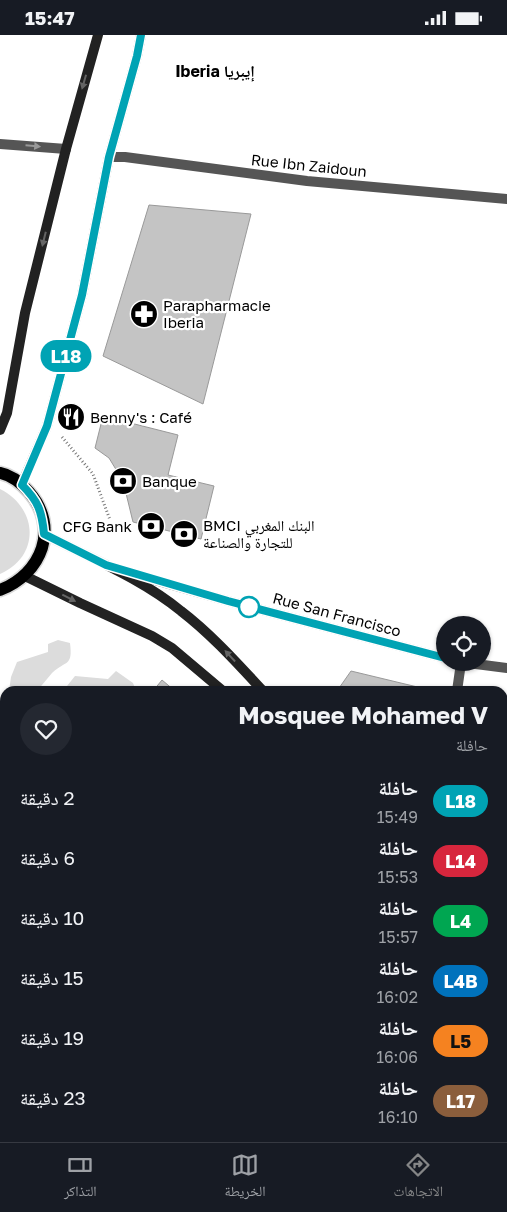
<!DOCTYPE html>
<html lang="ar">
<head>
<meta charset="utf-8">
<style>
  body { margin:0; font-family:"Golos Text","Noto Naskh Arabic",sans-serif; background:#242831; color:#f1f3f6; direction:rtl; height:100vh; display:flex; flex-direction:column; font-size:19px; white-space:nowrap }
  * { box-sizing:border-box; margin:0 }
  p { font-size:16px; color:#9ea1a6 }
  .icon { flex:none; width:28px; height:28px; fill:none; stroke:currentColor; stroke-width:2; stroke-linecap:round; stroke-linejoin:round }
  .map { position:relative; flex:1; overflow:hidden; direction:ltr }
  .panel { position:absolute; left:0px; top:651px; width:508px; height:456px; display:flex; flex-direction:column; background:#171b24; border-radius:15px 15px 0 0; box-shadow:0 1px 4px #0004; direction:rtl }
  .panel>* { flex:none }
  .badge { padding:0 10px; border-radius:16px; font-size:18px; line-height:32px }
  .controls { position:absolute; left:436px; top:581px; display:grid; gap:10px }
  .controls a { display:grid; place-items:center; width:55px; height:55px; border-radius:50%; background:#171b24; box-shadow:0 1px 4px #0004; font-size:25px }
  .map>.badge { position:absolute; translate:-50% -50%; box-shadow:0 0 0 2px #fff }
  .round { display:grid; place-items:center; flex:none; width:52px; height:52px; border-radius:26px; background:#242831 }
  .overview { display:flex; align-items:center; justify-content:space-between; height:85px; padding:0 20px }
  h1 { font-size:24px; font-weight:700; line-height:38px }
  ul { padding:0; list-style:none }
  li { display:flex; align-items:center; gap:15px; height:60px; padding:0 20px }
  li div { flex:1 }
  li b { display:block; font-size:19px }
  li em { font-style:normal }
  li .badge { min-width:55px; font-weight:700; text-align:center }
  .status { display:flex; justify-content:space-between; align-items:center; height:35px; padding:0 25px; background:#171b24; direction:ltr }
  .status svg { height:14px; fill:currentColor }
  .dock { display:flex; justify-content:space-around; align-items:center; height:70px; border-top:1px solid #363941; background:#171b24; font-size:14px; color:#9ea1a6 }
  .dock a { display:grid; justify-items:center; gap:2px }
  .dock .active { color:#858687 }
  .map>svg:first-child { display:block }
  .green { fill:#dcdcdc }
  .building { fill:#c4c4c4; stroke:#999 }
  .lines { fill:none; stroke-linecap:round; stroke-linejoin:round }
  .primary-casing { stroke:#dbdbdb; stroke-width:15 }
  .path { stroke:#777; stroke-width:3; stroke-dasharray:1 2.5; stroke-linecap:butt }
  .service { stroke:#555; stroke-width:10 }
  .minor { stroke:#555; stroke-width:10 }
  .secondary { stroke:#222; stroke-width:10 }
  .primary { stroke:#000; stroke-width:12 }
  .oneway { fill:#646464 }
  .oneway2 { fill:#999 }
  .line-casing { stroke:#fff; stroke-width:11 }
  .line { stroke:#00a3b4; stroke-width:8 }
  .stop-dot { fill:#fff; stroke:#00a3b4; stroke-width:2.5 }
  .labels { text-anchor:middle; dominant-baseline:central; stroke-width:4.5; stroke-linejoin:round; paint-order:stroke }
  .street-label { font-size:15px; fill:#000; stroke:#fff }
  .poi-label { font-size:15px; fill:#000; stroke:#fff; text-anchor:start }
  .neighbourhood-label { font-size:16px; font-weight:bold; fill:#000; stroke:#fff }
</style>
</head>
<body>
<div class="status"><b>15:47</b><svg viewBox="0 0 49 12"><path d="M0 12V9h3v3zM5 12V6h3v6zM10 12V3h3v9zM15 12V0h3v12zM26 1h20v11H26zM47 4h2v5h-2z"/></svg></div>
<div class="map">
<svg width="507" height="1107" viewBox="0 0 507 1107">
  <rect width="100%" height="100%" fill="#fff"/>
  <g class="green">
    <path d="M 0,454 C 38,473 41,521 0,539 Z"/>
    <path d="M 58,605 L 70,608 C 73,632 66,625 52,638 C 47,644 42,650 37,656 L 9,656 L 11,642 L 17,627 L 48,617 L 48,609 Z"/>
    <polygon points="116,636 133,648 136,656 63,656 75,641 108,644"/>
    <polygon points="4,718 5,795 0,801 0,724"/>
    <polygon points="507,1010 507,1107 499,1107 493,1103 502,1102 503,1016"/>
  </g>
  <g class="building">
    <polygon points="149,170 251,179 203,369 103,321"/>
    <polygon points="103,381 178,400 168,440 214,451 201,504 133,487 123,446 109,423 95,413"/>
    <polygon points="351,636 434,656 337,656"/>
    <polygon points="162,645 175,656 153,656"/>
    <polygon points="502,942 507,946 507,970 502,975"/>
    <polygon points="329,1102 391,1102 387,1107 334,1107"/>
    <polygon points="450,1102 468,1102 474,1107 446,1107"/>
  </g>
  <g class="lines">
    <g class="primary-casing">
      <path id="primary" d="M 0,438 C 11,440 21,448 29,457 C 60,492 42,539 0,555"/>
    </g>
    <polyline class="path" points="62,402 93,439 110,485"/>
    <g class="service">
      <polyline points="457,656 461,628"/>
      <polyline points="502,703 507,703"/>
      <polyline points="502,806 506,809 502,831"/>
    </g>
    <g class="minor">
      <polyline points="0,109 66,114"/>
      <polyline points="109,122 125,122 307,146 507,164"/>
      <polyline points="120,535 228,566 445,623"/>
      <polyline points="468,628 507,633"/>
      <polyline points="0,875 5,879"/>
      <polyline points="257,1102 262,1107"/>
    </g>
    <g class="secondary">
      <polyline points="0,395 7,378 25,278 66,114 98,0"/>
      <polyline points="22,449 47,391 82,260 109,122 137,21 141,0"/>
      <path d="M 44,499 C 90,523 141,543 181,576 C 211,599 237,628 263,656"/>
      <polyline points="25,541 80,568 152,601 172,613 223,656"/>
      <polyline points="502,876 507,880"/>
      <polyline points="502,908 507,912"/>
    </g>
    <use href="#primary" class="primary"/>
  </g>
  <defs><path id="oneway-solid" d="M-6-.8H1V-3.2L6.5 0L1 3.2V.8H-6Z" transform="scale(1.25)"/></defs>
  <g class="oneway">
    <use href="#oneway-solid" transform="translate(84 47) rotate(106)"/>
    <use href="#oneway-solid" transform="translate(44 204) rotate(104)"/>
    <use href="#oneway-solid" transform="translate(69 563) rotate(27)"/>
    <use href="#oneway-solid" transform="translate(230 621) rotate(-133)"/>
  </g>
  <use class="oneway2" href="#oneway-solid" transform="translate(33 111) rotate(5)"/>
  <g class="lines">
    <g class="line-casing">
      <path id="line" d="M 141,0 L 137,21 L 109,122 L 82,260 L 47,391 L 22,450 C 38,466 42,476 44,499 L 106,530 L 228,566 L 445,623"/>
    </g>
    <use href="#line" class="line"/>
  </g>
  <defs>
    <g id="pharmacy-disc" transform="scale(1.4375)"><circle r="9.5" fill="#000" stroke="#fff"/><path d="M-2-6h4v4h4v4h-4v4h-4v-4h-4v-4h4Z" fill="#fff"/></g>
    <g id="restaurant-disc" transform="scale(1.4375)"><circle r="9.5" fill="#000" stroke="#fff"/><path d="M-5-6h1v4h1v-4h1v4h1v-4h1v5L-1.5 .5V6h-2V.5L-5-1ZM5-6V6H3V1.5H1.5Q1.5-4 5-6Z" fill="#fff"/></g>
    <g id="bank-disc" transform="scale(1.4375)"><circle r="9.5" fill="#000" stroke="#fff"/><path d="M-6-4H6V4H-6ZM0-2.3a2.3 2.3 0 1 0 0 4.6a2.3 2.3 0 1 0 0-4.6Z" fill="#fff"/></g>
  </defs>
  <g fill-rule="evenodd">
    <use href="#pharmacy-disc" x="144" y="279"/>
    <use href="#restaurant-disc" x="71" y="382"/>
    <use href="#bank-disc" x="123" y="446"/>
    <use href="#bank-disc" x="151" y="491"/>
    <use href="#bank-disc" x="184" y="499"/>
  </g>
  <circle class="stop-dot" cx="249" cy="572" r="10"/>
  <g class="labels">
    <g class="street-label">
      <text transform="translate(309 130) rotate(6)">Rue Ibn Zaidoun</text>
      <text transform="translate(337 579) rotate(15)">Rue San Francisco</text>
    </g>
    <g class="poi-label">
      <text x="163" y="270">Parapharmacie<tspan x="163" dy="17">Iberia</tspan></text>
      <text x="90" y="382">Benny's : Café</text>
      <text x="142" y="446">Banque</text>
      <text x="203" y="490">BMCI البنك المغربي<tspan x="203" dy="17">للتجارة والصناعة</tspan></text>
      <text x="132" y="491" text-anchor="end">CFG Bank</text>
    </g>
    <g class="neighbourhood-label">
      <text x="215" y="36">Iberia إيبريا</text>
    </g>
  </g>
</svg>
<div class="controls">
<a><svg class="icon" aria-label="locate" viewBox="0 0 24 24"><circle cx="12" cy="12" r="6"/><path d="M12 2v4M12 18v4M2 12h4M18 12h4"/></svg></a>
</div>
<b class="badge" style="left:66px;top:321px;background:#00a3b4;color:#fff">L18</b>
<section class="panel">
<div class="overview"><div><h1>Mosquee Mohamed V</h1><p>حافلة</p></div><a class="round"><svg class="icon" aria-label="heart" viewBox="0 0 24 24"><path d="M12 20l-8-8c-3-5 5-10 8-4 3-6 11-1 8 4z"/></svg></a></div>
<ul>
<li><span class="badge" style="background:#00a3b4;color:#fff">L18</span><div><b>حافلة</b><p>15:49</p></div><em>2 دقيقة</em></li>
<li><span class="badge" style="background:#d7263d;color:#fff">L14</span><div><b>حافلة</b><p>15:53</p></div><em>6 دقيقة</em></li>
<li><span class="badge" style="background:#00a651;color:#fff">L4</span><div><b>حافلة</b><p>15:57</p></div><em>10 دقيقة</em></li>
<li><span class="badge" style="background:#0072bc;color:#fff">L4B</span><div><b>حافلة</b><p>16:02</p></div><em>15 دقيقة</em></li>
<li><span class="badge" style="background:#f58220;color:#111">L5</span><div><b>حافلة</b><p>16:06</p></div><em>19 دقيقة</em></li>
<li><span class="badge" style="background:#8b5e3c;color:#fff">L17</span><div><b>حافلة</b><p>16:10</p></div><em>23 دقيقة</em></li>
</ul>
</section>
</div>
<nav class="dock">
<a class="active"><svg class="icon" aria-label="directions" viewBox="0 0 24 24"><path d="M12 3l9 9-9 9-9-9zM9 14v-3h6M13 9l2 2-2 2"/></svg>الاتجاهات</a>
<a><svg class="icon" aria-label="map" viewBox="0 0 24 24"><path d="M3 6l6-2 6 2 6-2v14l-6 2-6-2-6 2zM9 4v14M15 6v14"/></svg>الخريطة</a>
<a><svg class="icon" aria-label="tickets" viewBox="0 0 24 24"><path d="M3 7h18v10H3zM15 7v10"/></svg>التذاكر</a>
</nav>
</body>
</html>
